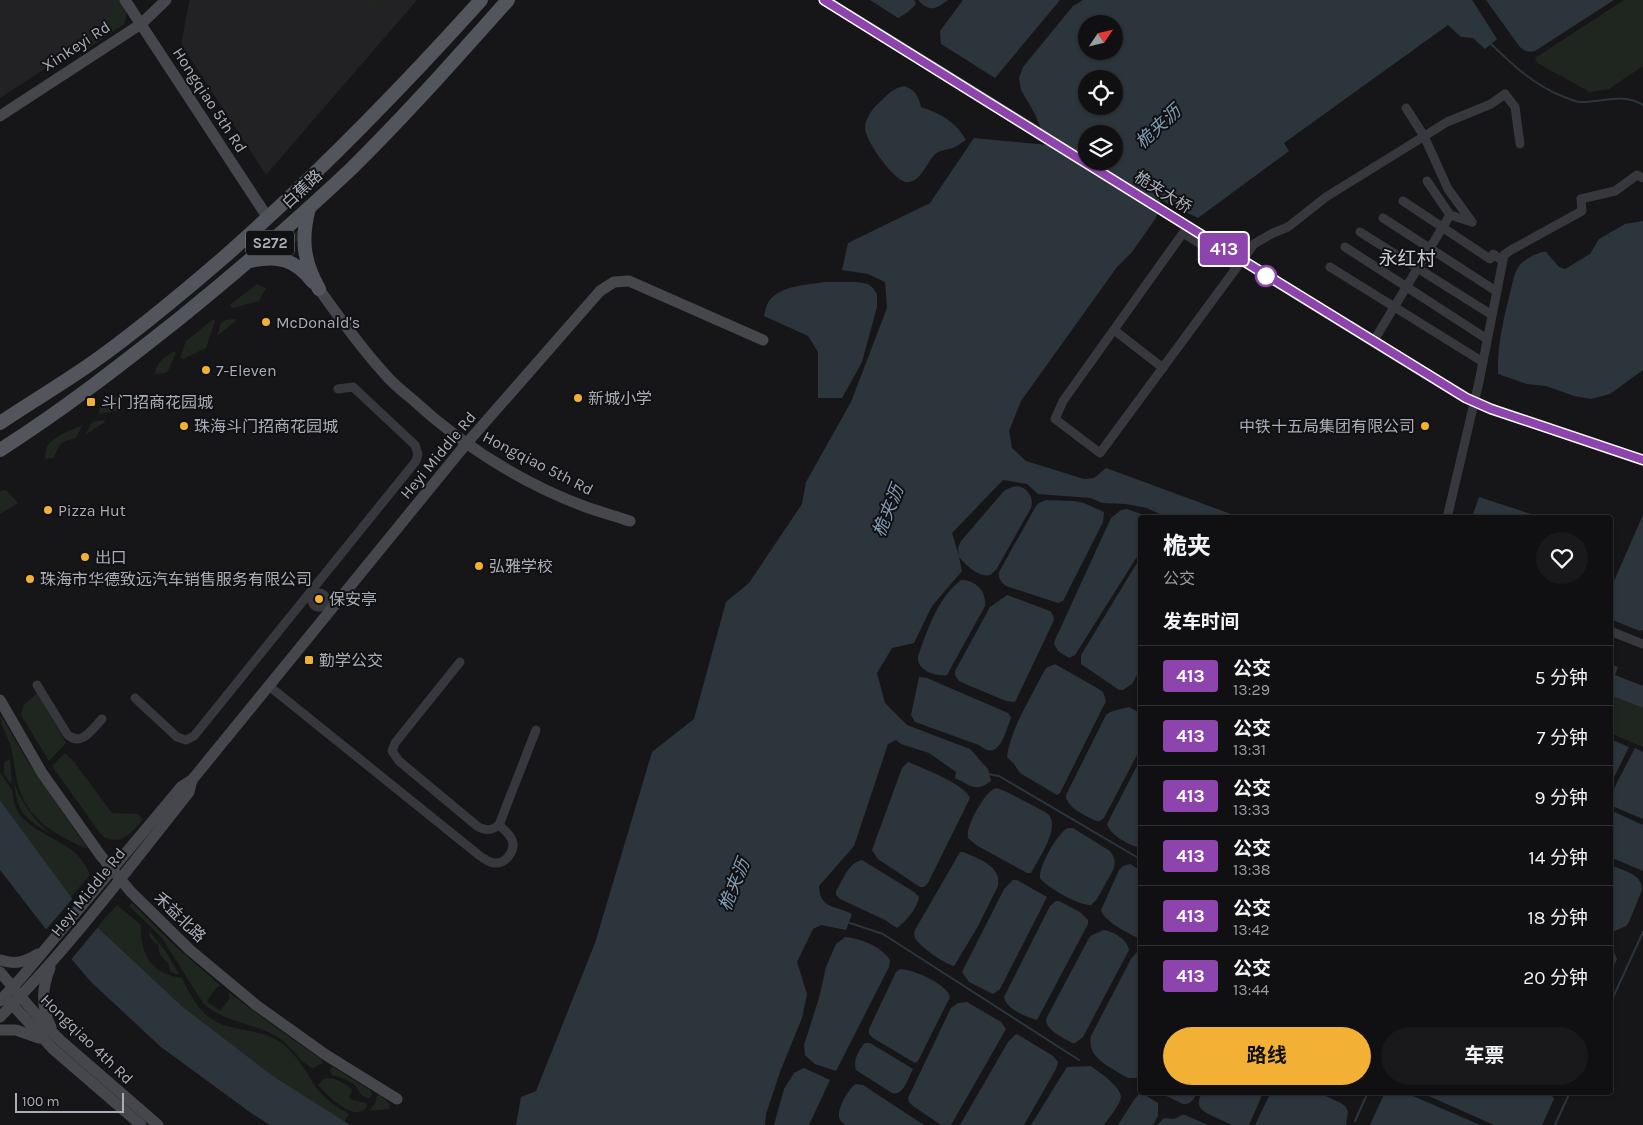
<!DOCTYPE html>
<html lang="zh">
<head>
<meta charset="utf-8">
<style>
  body { margin:0; font-family:Karla,"Noto Sans SC",sans-serif; background:#19191b; color:#f1f3f6; height:100vh; display:flex; flex-direction:column; font-size:19px; white-space:nowrap }
  * { box-sizing:border-box; margin:0 }
  p { font-size:16px; color:#9c9d9f }
  .icon { flex:none; width:28px; height:28px; fill:none; stroke:currentColor; stroke-width:2; stroke-linecap:round; stroke-linejoin:round }
  .map { position:relative; flex:1; overflow:hidden }
  .sheet { position:absolute; left:1138px; top:515px; width:475px; height:580px; display:flex; flex-direction:column; background:#101012; border-radius:5px; box-shadow:0 1px 4px #0004,0 0 0 1px #303032 }
  .sheet>* { flex:none }
  .badge { padding:0 10px; border-radius:4px; font-size:18px; line-height:32px }
  .needle { width:32px; rotate:55deg }
  .buttons { position:absolute; left:1078px; top:15px; display:grid; gap:10px }
  .buttons a { display:grid; place-items:center; width:45px; height:45px; border-radius:50%; background:#101012; box-shadow:0 1px 4px #0004,0 0 0 1px #303032; font-size:25px }
  .scale { position:absolute; left:15px; bottom:12px; width:109px; box-sizing:border-box; padding-left:5px; border:2px solid #a8adb8; border-top:0; font-size:14px; line-height:18px; white-space:nowrap; color:#a8adb8; -webkit-text-stroke:4px #111113; paint-order:stroke }
  .map>.badge { position:absolute; translate:-50% -50%; box-shadow:0 0 0 2px #fff }
  h2 { padding:0 25px; font-size:19px; line-height:45px }
  .round { display:grid; place-items:center; flex:none; width:52px; height:52px; border-radius:26px; background:#19191b }
  .head { display:flex; align-items:center; justify-content:space-between; height:85px; padding:0 25px }
  h1 { font-size:24px; font-weight:700; line-height:38px }
  .button { display:flex; gap:10px; margin-top:auto; padding:10px 25px }
  .button a { flex:1; height:58px; border-radius:30px; background:#f2b134; color:#111; font-size:20px; font-weight:700; line-height:58px; text-align:center }
  .button a+a { background:#19191b; color:#f1f3f6 }
  ul { padding:0; list-style:none }
  li { display:flex; align-items:center; gap:15px; height:60px; padding:0 25px; border-top:1px solid #303032 }
  li div { flex:1 }
  li b { display:block; font-size:19px }
  li em { font-style:normal }
  li .badge { min-width:55px; font-weight:700; text-align:center }
  .map>svg:first-child { display:block }
  .built { fill:#222225 }
  .green { fill:#1e261f }
  .water { fill:#2c353c; fill-rule:evenodd }
  .pier { fill:#161618 }
  .lines { fill:none; stroke-linecap:round; stroke-linejoin:round }
  .stream { stroke:#2c353c; stroke-width:2 }
  .street { stroke:#37383d; stroke-width:9 }
  .secondary { stroke:#45474d; stroke-width:11 }
  .primary { stroke:#53555c; stroke-width:14 }
  .line-casing { stroke:#fff; stroke-width:11 }
  .line { stroke:#8e44ad; stroke-width:8 }
  .stop-dot { fill:#fff; stroke:#8e44ad; stroke-width:2.5 }
  .poi-dot { fill:#f2b134; stroke:#111113; stroke-width:2 }
  .labels { text-anchor:middle; dominant-baseline:central; stroke-width:4; stroke-linejoin:round; paint-order:stroke }
  .shield { fill:#111113; stroke:#7b7e86; stroke-width:1 }
  .shield-label { font-size:15px; font-weight:bold; fill:#a8adb8 }
  .street-label { font-size:16px; fill:#a8adb8; stroke:#111113 }
  .poi-label { font-size:16px; fill:#a8adb8; stroke:#111113; text-anchor:start }
  .water-label { font-size:18px; font-style:italic; fill:#7f9bb3; stroke:#111113 }
  .quarter-label { font-size:19px; fill:#c9ccd4; stroke:#111113 }
</style>
</head>
<body>
<div class="map">
<svg width="1643" height="1125" viewBox="0 0 1643 1125">
  <rect width="100%" height="100%" fill="#161618"/>
  <g class="built">
    <polygon points="0,0 112,0 114,3 108,28 0,98"/>
    <polygon points="190,0 417,0 266,175 181,44 189,2"/>
  </g>
  <g class="green">
    <path d="M 112,0 L 120,0 C 125,8 129,14 124,24 L 84,51 L 80,45 L 107,28 L 114,3 Z"/>
    <polygon points="364,0 384,0 373,10"/>
    <polygon points="1624,0 1643,0 1643,66 1609,89 1590,92 1537,63 1535,58"/>
    <polygon points="299,229 299,239 280,255 272,254"/>
    <polygon points="257,284 266,288 259,301 233,308 230,306 231,304"/>
    <polygon points="213,319 215,321 206,348 183,359 180,357 186,341"/>
    <polygon points="226,320 235,319 236,321 217,336 221,323"/>
    <path d="M 174,351 L 176,353 L 168,371 L 165,373 L 155,374 C 156,362 165,357 174,351 Z"/>
    <polygon points="117,397 116,402 119,404 116,411 99,414 100,407 112,398"/>
    <polygon points="104,420 105,422 85,435 92,422"/>
    <path d="M 82,426 L 76,438 C 59,443 61,441 54,458 L 45,459 C 45,455 46,450 47,447 C 52,437 72,429 82,426 Z"/>
    <polygon points="6,490 18,503 0,514 0,491"/>
    <polygon points="37,693 66,743 49,761 21,715 23,706"/>
    <polygon points="1610,695 1643,708 1643,747 1610,733"/>
    <path d="M 0,714 L 28,762 L 88,849 C 59,837 29,821 19,788 C 15,775 14,760 11,747 C 8,736 0,725 0,714 Z"/>
    <path d="M 65,753 L 74,762 L 112,813 L 138,814 L 143,819 C 131,833 122,847 102,836 L 52,766 Z"/>
    <polygon points="10,759 12,785 4,774 4,762"/>
    <path d="M 0,772 C 3,778 7,782 11,788 C 14,792 13,798 14,803 C 16,810 21,817 27,822 C 50,842 77,842 90,875 L 71,897 L 0,800 Z"/>
    <path d="M 14,783 C 22,804 33,818 49,833 C 24,818 18,813 14,783 Z"/>
    <path d="M 132,903 L 175,946 L 221,986 L 216,988 L 207,1001 L 220,1011 L 230,998 L 228,992 L 274,1026 L 321,1059 L 323,1063 L 313,1068 C 302,1065 289,1043 276,1036 C 253,1023 222,1022 203,1003 L 162,938 L 129,906 Z"/>
    <path d="M 117,905 L 141,925 C 140,954 151,974 182,978 C 195,1004 204,1022 235,1028 C 252,1032 269,1033 283,1044 C 298,1056 307,1074 318,1090 C 326,1100 337,1107 349,1114 L 344,1122 L 273,1076 L 183,1007 L 97,927 Z"/>
    <polygon points="149,931 166,952 179,974 176,974 170,971 168,963 160,955 158,945 150,938"/>
    <path d="M 333,1067 L 370,1090 L 372,1094 L 370,1098 C 359,1098 360,1088 352,1083 C 346,1079 339,1077 332,1075 L 330,1070 Z"/>
    <path d="M 327,1078 C 336,1078 346,1084 352,1090 L 349,1097 L 352,1100 L 366,1103 L 367,1106 C 356,1125 327,1095 318,1085 L 323,1079 Z"/>
    <polygon points="380,1095 389,1103 390,1109 369,1111 375,1103 377,1096"/>
  </g>
  <g class="water">
    <polygon points="870,0 914,0 916,4 908,12 898,18"/>
    <path d="M 918,0 L 948,0 C 936,9 930,13 918,0 Z"/>
    <polygon points="963,0 1060,0 995,78 941,44 940,31"/>
    <path d="M 1083,0 L 1472,0 L 1497,39 L 1485,49 L 1473,38 L 1461,37 L 1448,25 L 1284,143 L 1289,151 L 1198,218 L 1161,200 L 1156,218 L 1132,252 L 1117,267 L 1021,401 L 1009,431 L 1012,448 L 1026,461 L 1084,479 L 1094,478 L 1106,468 L 1231,514 L 1256,517 L 1166,517 L 1147,508 L 1126,504 L 1102,503 L 1091,498 L 1038,494 L 1027,484 L 1003,480 L 952,533 L 959,556 L 958,548 L 961,541 L 1004,491 C 1005,490 1012,487 1012,487 C 1025,483 1035,497 1031,508 L 996,570 L 990,575 C 979,578 966,565 959,557 L 962,571 L 932,606 L 914,643 L 892,648 L 877,673 L 885,703 L 907,725 L 970,749 L 988,769 L 991,781 C 976,793 970,785 955,778 L 956,772 L 929,753 L 901,744 L 896,740 L 888,744 L 854,846 L 819,886 C 820,910 836,905 852,914 L 846,930 L 821,925 L 813,929 L 797,962 L 807,994 L 802,1018 L 780,1072 L 766,1114 L 765,1125 L 516,1125 L 521,1097 L 536,1091 L 595,943 L 652,752 L 694,719 L 726,602 L 749,583 L 802,504 L 806,482 L 851,402 L 887,308 L 885,282 L 868,274 L 842,270 L 848,243 L 930,203 L 974,138 L 1048,145 L 1035,114 L 1021,90 L 1019,78 L 1023,67 L 1073,6 ZM 1086,24 L 1114,24 L 1114,51 L 1086,51 ZM 1086,79 L 1114,79 L 1114,106 L 1086,106 ZM 1086,134 L 1114,134 L 1114,161 L 1086,161 Z"/>
    <path d="M 1486,0 L 1614,0 L 1535,51 C 1528,53 1524,51 1519,46 Z"/>
    <path d="M 904,86 C 915,90 918,95 921,107 C 940,113 956,122 966,140 C 962,142 958,146 953,148 C 949,149 942,150 938,152 C 927,159 924,179 909,182 C 896,185 866,141 865,129 C 865,117 874,107 882,100 C 889,93 894,88 904,86 Z"/>
    <path d="M 1643,221 L 1643,370 L 1610,394 L 1591,399 L 1574,396 L 1546,386 L 1527,384 L 1498,374 C 1497,345 1504,317 1511,289 C 1513,282 1514,273 1519,266 C 1524,260 1538,251 1546,252 L 1559,267 L 1565,269 L 1590,254 L 1599,239 L 1625,224 Z"/>
    <path d="M 825,282 L 857,282 L 868,284 L 873,288 L 877,294 L 877,307 L 862,362 L 842,398 L 818,398 L 818,352 L 808,336 L 764,316 C 765,312 766,305 769,301 C 781,285 808,285 825,282 Z"/>
    <polygon points="1479,497 1534,515 1534,517 1472,517"/>
    <path d="M 1046,500 L 1074,501 L 1084,503 L 1104,512 L 1103,522 L 1063,601 L 1058,603 L 1006,586 C 1001,582 998,579 999,572 L 1036,506 L 1039,503 Z"/>
    <polygon points="1127,509 1149,517 1140,518 1140,552 1075,655 1069,658 1058,651 1054,644 1055,640 1111,518 1121,510"/>
    <polygon points="1643,515 1643,630 1640,631 1610,619 1610,590"/>
    <polygon points="1140,558 1140,669 1132,684 1123,690 1119,690 1081,664 1081,655"/>
    <path d="M 961,580 C 976,580 987,592 985,606 L 947,675 C 935,677 916,670 918,656 C 928,629 937,599 961,580 Z"/>
    <polygon points="1007,595 1050,611 1053,615 1054,620 1015,702 1006,701 963,683 959,681 955,675 955,671 990,607"/>
    <path d="M 1055,664 L 1097,688 L 1103,692 L 1106,701 L 1060,793 L 1057,795 L 1020,773 L 1014,764 L 1007,757 C 1011,728 1029,701 1042,675 L 1046,668 Z"/>
    <polygon points="1610,664 1618,667 1615,675 1643,686 1643,708 1610,695"/>
    <path d="M 919,677 L 927,678 L 1008,713 L 1011,717 L 1010,721 C 1004,735 999,762 979,745 L 915,722 L 911,715 Z"/>
    <path d="M 1129,707 L 1140,713 L 1140,749 L 1104,818 L 1100,821 L 1097,821 C 1087,817 1065,807 1066,795 L 1106,715 C 1111,710 1122,709 1129,707 Z"/>
    <polygon points="1610,739 1629,747 1610,785"/>
    <polygon points="1635,748 1643,752 1643,819 1610,805 1610,796"/>
    <path d="M 1140,760 L 1140,848 C 1129,845 1111,836 1107,824 Z"/>
    <path d="M 908,762 C 922,768 965,784 970,798 L 928,883 L 924,887 L 920,887 L 878,859 L 872,850 L 902,768 Z"/>
    <path d="M 996,788 C 1007,791 1018,798 1028,803 C 1035,807 1043,810 1049,815 C 1060,828 1038,860 1031,873 L 1027,873 L 976,845 L 968,838 C 965,827 985,791 996,788 Z"/>
    <polygon points="0,800 71,897 97,927 183,1007 273,1076 350,1125 270,1125 251,1113 161,1047 91,982 45,928 0,870"/>
    <polygon points="1610,810 1643,825 1643,871 1610,857"/>
    <path d="M 1068,828 L 1073,828 L 1110,851 C 1115,858 1116,863 1113,870 L 1097,899 L 1091,905 C 1080,906 1047,888 1040,878 C 1038,867 1058,832 1068,828 Z"/>
    <path d="M 960,852 L 963,852 C 979,859 1002,866 998,886 L 977,928 L 954,966 C 945,964 920,947 915,938 C 914,934 914,934 915,930 Z"/>
    <path d="M 862,860 L 914,892 L 919,897 C 917,909 906,921 897,928 L 885,920 L 840,899 L 836,895 L 836,891 C 843,880 848,863 862,860 Z"/>
    <path d="M 1130,864 L 1140,870 L 1140,939 C 1130,934 1103,921 1101,910 L 1119,870 L 1123,866 Z"/>
    <path d="M 1610,865 C 1622,870 1643,874 1642,890 L 1629,922 L 1626,926 L 1612,932 L 1610,931 Z"/>
    <polygon points="1013,880 1017,880 1047,897 1000,989 993,994 969,982 962,972 1004,889"/>
    <path d="M 1056,901 L 1059,901 L 1080,912 L 1088,920 L 1088,924 L 1037,1020 C 1026,1017 1007,1010 1004,997 L 1050,906 Z"/>
    <path d="M 1104,930 C 1114,932 1127,939 1129,950 L 1083,1037 L 1075,1043 L 1072,1043 C 1063,1037 1046,1031 1046,1019 L 1089,938 L 1092,935 Z"/>
    <path d="M 845,937 C 860,938 882,947 890,960 L 889,967 L 836,1071 L 815,1064 L 809,1059 L 805,1055 L 804,1045 L 819,998 L 826,967 L 836,944 Z"/>
    <polygon points="1610,944 1617,959 1610,974"/>
    <path d="M 1137,952 L 1140,952 L 1140,1074 L 1136,1078 L 1128,1078 C 1112,1068 1086,1058 1091,1036 L 1131,959 Z"/>
    <path d="M 900,969 C 913,969 947,984 950,997 L 918,1061 L 915,1063 L 873,1038 L 869,1034 L 869,1029 L 896,972 Z"/>
    <polygon points="967,1002 1001,1022 1006,1029 951,1125 941,1125 913,1106 909,1102 908,1098 951,1008 958,1003"/>
    <polygon points="1017,1034 1053,1056 1058,1062 1056,1069 1024,1125 960,1125 1008,1042 1015,1035"/>
    <path d="M 865,1043 L 870,1043 L 913,1069 C 908,1078 904,1096 892,1093 L 856,1070 C 853,1061 858,1050 865,1043 Z"/>
    <path d="M 1091,1066 C 1099,1072 1121,1087 1121,1097 C 1120,1105 1108,1119 1104,1125 L 1031,1125 L 1067,1067 Z"/>
    <polygon points="804,1068 830,1080 809,1125 774,1125 784,1089 794,1073"/>
    <path d="M 856,1084 L 863,1085 L 924,1125 L 845,1125 C 842,1122 838,1119 839,1114 C 839,1106 849,1088 856,1084 Z"/>
    <polygon points="1271,1092 1319,1093 1341,1103 1346,1107 1348,1112 1346,1125 1255,1125"/>
    <polygon points="1385,1092 1406,1093 1480,1125 1370,1125"/>
    <polygon points="1547,1092 1552,1095 1554,1099 1542,1125 1494,1125 1422,1093"/>
    <path d="M 1160,1093 L 1197,1093 C 1193,1099 1191,1105 1183,1104 Z"/>
    <path d="M 1202,1093 L 1202,1092 L 1263,1093 L 1249,1125 C 1244,1125 1237,1125 1232,1125 C 1227,1123 1222,1120 1217,1118 C 1205,1113 1193,1108 1202,1093 Z"/>
    <polygon points="1139,1094 1145,1095 1158,1103 1158,1116 1153,1125 1118,1125 1134,1100"/>
    <polygon points="1182,1115 1185,1115 1208,1125 1157,1125 1164,1118 1174,1119"/>
  </g>
  <polygon class="pier" points="74,897 99,926 70,961 44,932"/>
  <g class="lines">
    <g class="stream">
      <path d="M 1489,42 C 1513,65 1533,85 1564,97 C 1569,99 1574,101 1579,102 C 1602,103 1623,92 1643,105"/>
      <polyline points="988,774 999,776 1140,859"/>
      <polyline points="847,922 883,934 1079,1060"/>
      <polyline points="1610,1004 1643,932"/>
      <polyline points="1355,1121 1368,1092"/>
      <polyline points="1555,1125 1570,1092"/>
    </g>
    <g class="street">
      <polyline points="1406,108 1424,136 1448,189 1472,222"/>
      <polyline points="1427,181 1450,215 1472,222"/>
      <polyline points="1403,201 1490,259 1493,254 1502,260"/>
      <polyline points="1383,218 1496,291"/>
      <polyline points="1360,232 1492,315"/>
      <polyline points="1345,247 1487,339"/>
      <path d="M 1237,267 L 1183,233 L 1063,401 L 1055,419 L 1100,453 C 1146,391 1191,329 1237,267 L 1254,244 L 1273,233 L 1288,227 L 1326,197 L 1447,122 L 1491,104 L 1505,94 L 1515,107 L 1520,144"/>
      <polyline points="1330,267 1483,362"/>
      <polyline points="1114,330 1163,368"/>
      <polyline points="1373,342 1450,215"/>
      <polyline points="1447,518 1479,382 1504,255 1511,250 1582,211 1581,199 1615,191 1637,175 1643,178"/>
      <circle cx="319" cy="600" r="7"/>
      <polyline points="1610,631 1643,644"/>
      <path d="M 460,662 L 395,743 L 392,751 L 399,761 L 477,826 C 485,831 491,831 499,825 L 536,730"/>
      <path d="M 37,685 L 67,734 C 81,748 92,729 102,719"/>
      <path d="M 269,686 L 480,856 C 485,859 489,863 495,863 C 506,864 516,850 512,840 C 510,834 503,829 499,825"/>
      <polyline points="135,698 177,737 186,740 194,736 416,461 418,454 415,445 353,387 338,389"/>
    </g>
    <g class="secondary">
      <polyline points="125,0 268,218"/>
      <path d="M 824,0 C 1039,131 1250,268 1466,398 L 1491,409 L 1643,460"/>
      <polyline points="0,116 141,24 166,0"/>
      <path d="M 319,289 C 339,317 360,347 384,373 C 392,383 402,391 412,399 C 462,445 522,483 586,507 C 600,512 615,516 630,521"/>
      <polyline points="0,700 42,773 101,856 131,892 190,950 256,1005 326,1055 397,1099"/>
      <path d="M 0,960 C 15,965 25,962 38,954"/>
      <path d="M 50,968 C 42,987 41,1008 51,1027"/>
      <polyline points="0,972 45,1025 61,1041 158,1125"/>
      <polyline points="8,1000 53,1049 141,1125"/>
      <polyline points="0,1001 22,977 181,787 192,780 466,444 600,291 614,282 629,281 763,340"/>
      <path d="M 0,1017 C 69,948 128,869 189,792 L 192,780"/>
      <polyline points="0,1030 16,1030 39,1038"/>
    </g>
    <g class="primary">
      <path d="M 309,208 C 301,238 303,261 319,289"/>
      <path d="M 250,261 C 278,255 295,259 313,282"/>
      <path d="M 0,423 C 30,403 60,385 89,365 C 135,333 179,296 222,259 C 314,178 399,91 481,0"/>
      <path d="M 0,450 C 63,410 122,364 180,318 C 239,270 296,221 351,169 C 406,115 457,57 508,0"/>
    </g>
  </g>
  <g class="lines">
    <g class="line-casing">
      <path id="line" d="M 824,0 C 1038,132 1251,267 1466,398 L 1491,409 L 1643,460"/>
    </g>
    <use href="#line" class="line"/>
  </g>
  <circle class="stop-dot" cx="1266" cy="276" r="10"/>
  <g class="poi-dot">
    <circle cx="266" cy="322" r="5"/>
    <circle cx="206" cy="370" r="5"/>
    <circle cx="578" cy="398" r="5"/>
    <rect x="86" y="397" width="10" height="10" rx="2.5"/>
    <circle cx="184" cy="426" r="5"/>
    <circle cx="1425" cy="426" r="5"/>
    <circle cx="48" cy="510" r="5"/>
    <circle cx="85" cy="557" r="5"/>
    <circle cx="479" cy="566" r="5"/>
    <circle cx="30" cy="579" r="5"/>
    <circle cx="319" cy="599" r="5"/>
    <rect x="304" y="655" width="10" height="10" rx="2.5"/>
  </g>
  <g class="labels">
    <rect class="shield" x="246" y="230.5" width="48" height="25" rx="4"/>
    <g class="shield-label">
      <text x="270" y="243">S272</text>
    </g>
    <g class="street-label">
      <text transform="translate(76 46) rotate(-33)">Xinkeyi Rd</text>
      <text transform="translate(210 100) rotate(57)">Hongqiao 5th Rd</text>
      <text transform="translate(302 189) rotate(-43)">白蕉路</text>
      <text transform="translate(1163 192) rotate(32)">桅夹大桥</text>
      <text transform="translate(438 455) rotate(-50)">Heyi Middle Rd</text>
      <text transform="translate(538 463) rotate(27)">Hongqiao 5th Rd</text>
      <text transform="translate(88 892) rotate(-51)">Heyi Middle Rd</text>
      <text transform="translate(180 917) rotate(44)">禾益北路</text>
      <text transform="translate(87 1039) rotate(44)">Hongqiao 4th Rd</text>
    </g>
    <g class="poi-label">
      <text x="276" y="322">McDonald's</text>
      <text x="216" y="370">7-Eleven</text>
      <text x="588" y="398">新城小学</text>
      <text x="101" y="402">斗门招商花园城</text>
      <text x="194" y="426">珠海斗门招商花园城</text>
      <text x="1415" y="426" text-anchor="end">中铁十五局集团有限公司</text>
      <text x="58" y="510">Pizza Hut</text>
      <text x="95" y="557">出口</text>
      <text x="489" y="566">弘雅学校</text>
      <text x="40" y="579">珠海市华德致远汽车销售服务有限公司</text>
      <text x="329" y="599">保安亭</text>
      <text x="319" y="660">勤学公交</text>
    </g>
    <g class="water-label">
      <text transform="translate(1158 127) rotate(-43)">桅夹沥</text>
      <text transform="translate(888 511) rotate(-68)">桅夹沥</text>
      <text transform="translate(734 885) rotate(-68)">桅夹沥</text>
    </g>
    <g class="quarter-label">
      <text x="1407" y="259">永红村</text>
    </g>
  </g>
</svg>
<div class="buttons">
<a><svg class="needle" viewBox="-14 -14 28 28"><path d="M0-13l5 13h-10z" fill="#e53935"/><path d="M0 13l5-13h-10z" fill="#9c9d9f"/></svg></a>
<a><svg class="icon" aria-label="locate" viewBox="0 0 24 24"><circle cx="12" cy="12" r="6"/><path d="M12 2v4M12 18v4M2 12h4M18 12h4"/></svg></a>
<a><svg class="icon" aria-label="layers" viewBox="0 0 24 24"><path d="M12 4l9 5-9 5-9-5zM3 14l9 5 9-5"/></svg></a>
</div>
<div class="scale">100 m</div>
<b class="badge" style="left:1224px;top:249px;background:#8e44ad;color:#fff">413</b>
<section class="sheet">
<div class="head"><div><h1>桅夹</h1><p>公交</p></div><a class="round"><svg class="icon" aria-label="heart" viewBox="0 0 24 24"><path d="M12 20l-8-8c-3-5 5-10 8-4 3-6 11-1 8 4z"/></svg></a></div>
<h2>发车时间</h2>
<ul>
<li><span class="badge" style="background:#8e44ad;color:#fff">413</span><div><b>公交</b><p>13:29</p></div><em>5 分钟</em></li>
<li><span class="badge" style="background:#8e44ad;color:#fff">413</span><div><b>公交</b><p>13:31</p></div><em>7 分钟</em></li>
<li><span class="badge" style="background:#8e44ad;color:#fff">413</span><div><b>公交</b><p>13:33</p></div><em>9 分钟</em></li>
<li><span class="badge" style="background:#8e44ad;color:#fff">413</span><div><b>公交</b><p>13:38</p></div><em>14 分钟</em></li>
<li><span class="badge" style="background:#8e44ad;color:#fff">413</span><div><b>公交</b><p>13:42</p></div><em>18 分钟</em></li>
<li><span class="badge" style="background:#8e44ad;color:#fff">413</span><div><b>公交</b><p>13:44</p></div><em>20 分钟</em></li>
</ul>
<div class="button"><a>路线</a><a>车票</a></div>
</section>
</div>
</body>
</html>
